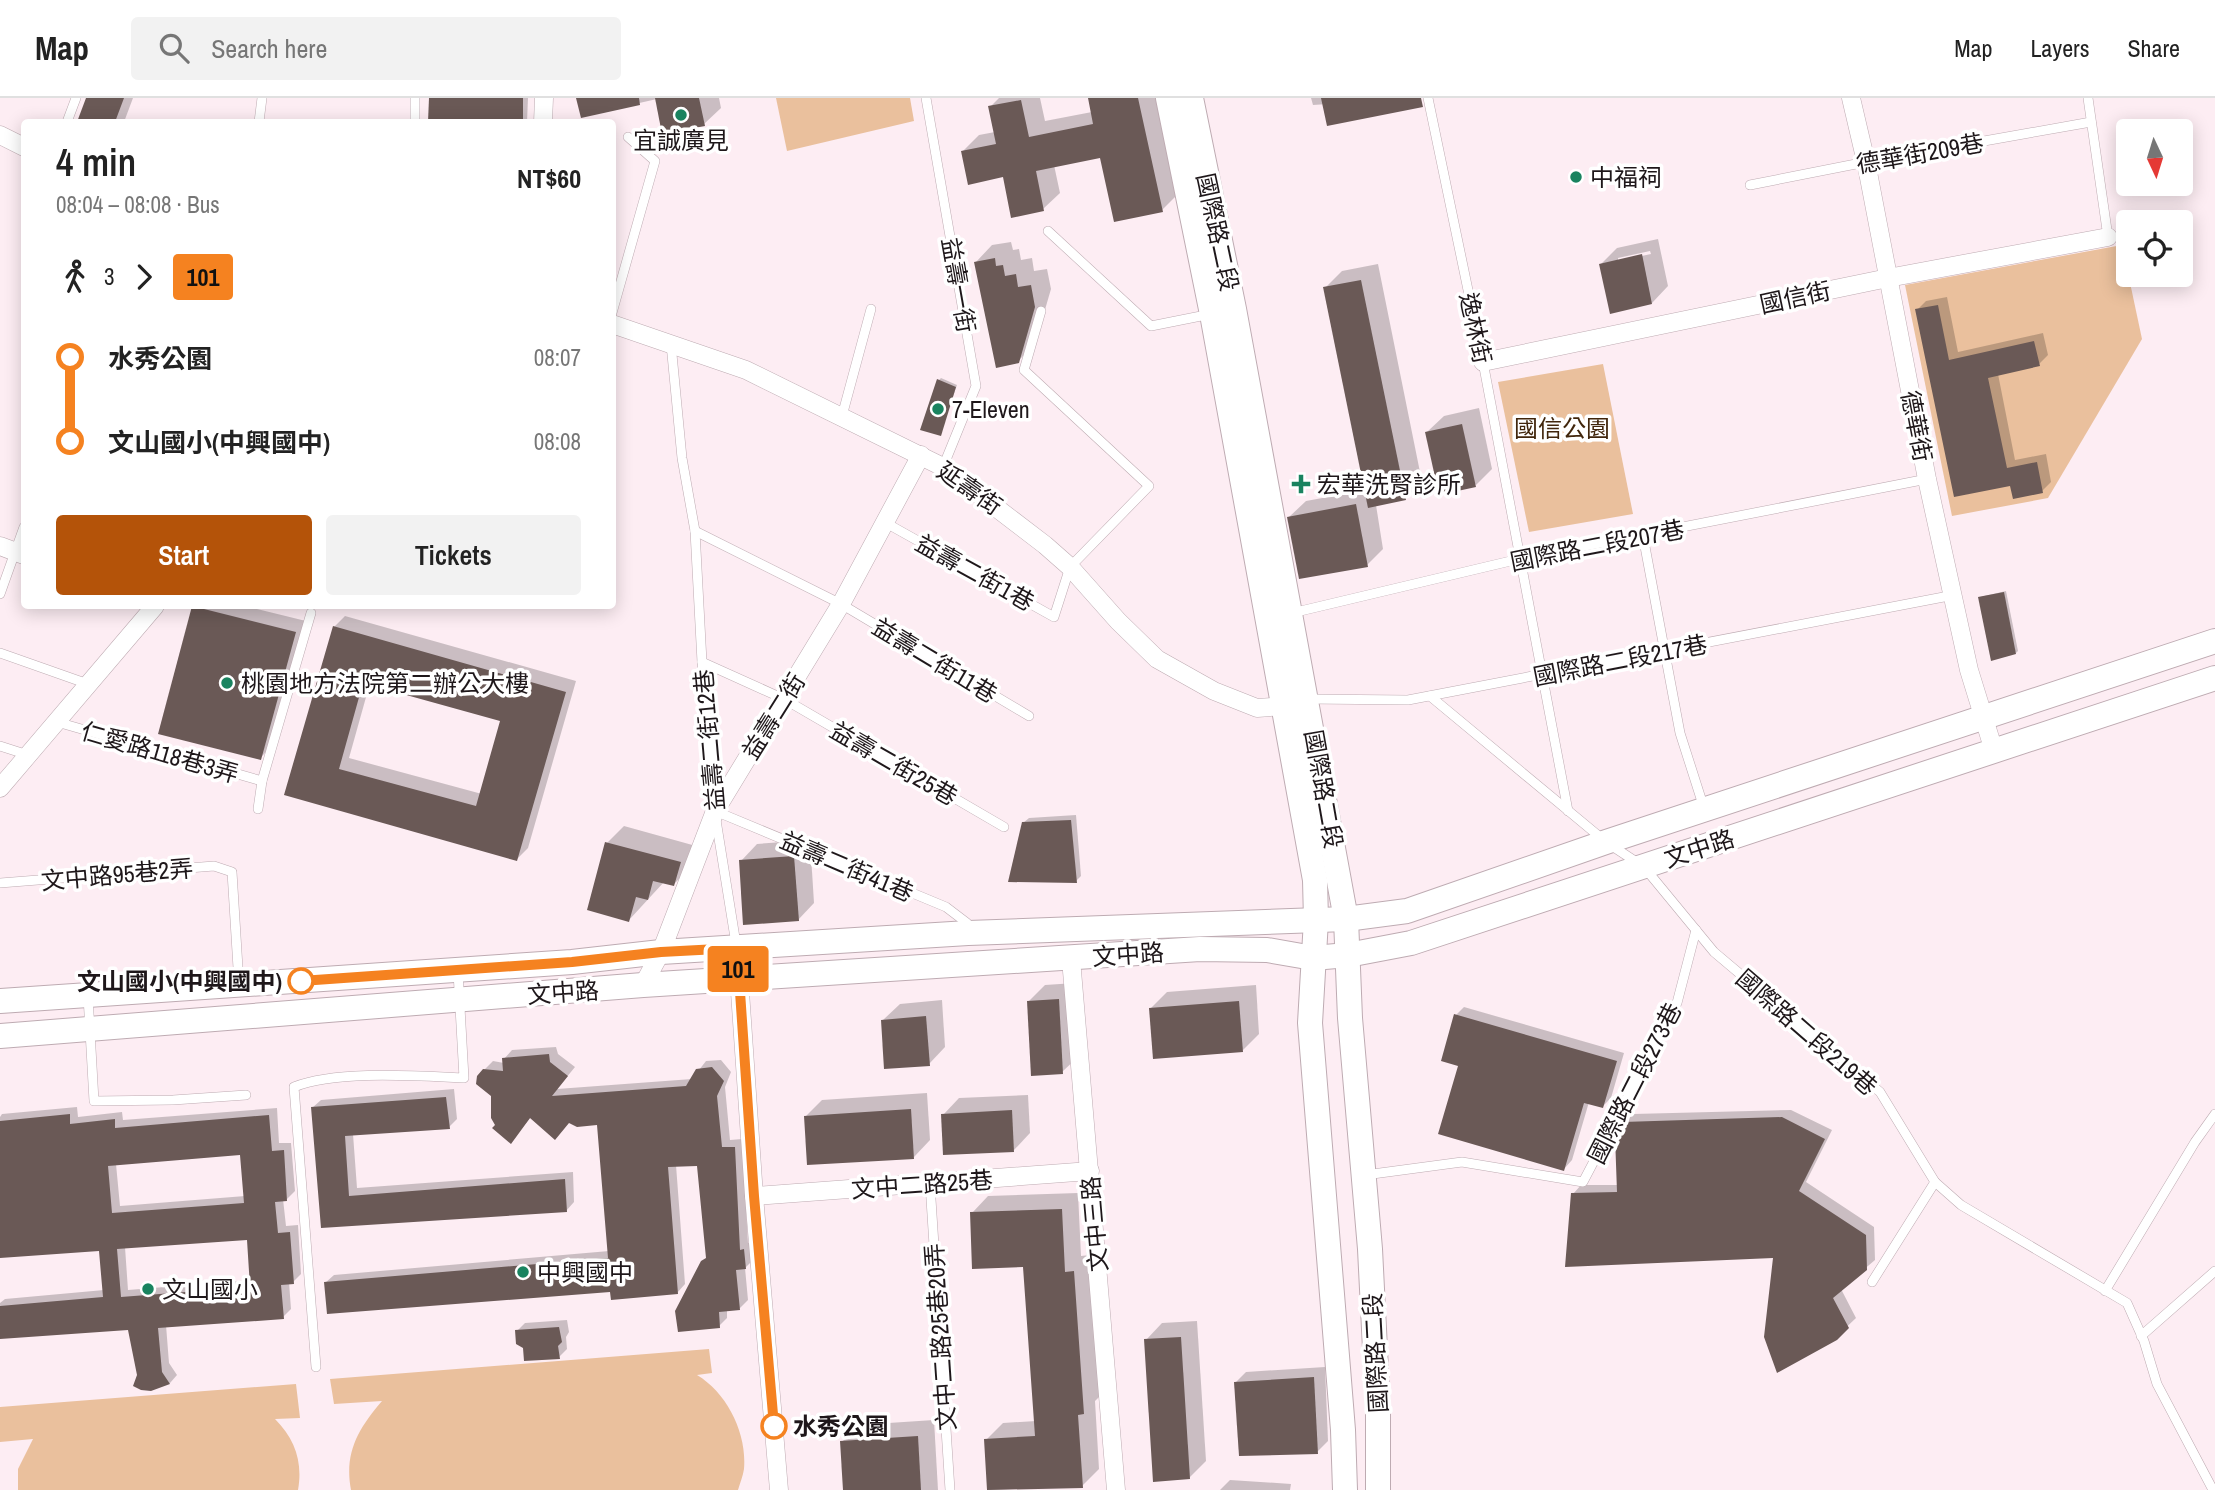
<!DOCTYPE html>
<html lang="en">
<head>
<meta charset="utf-8">
<style>
  body { margin:0; font-family:"Archivo Narrow","Noto Sans TC",sans-serif; background:#f2f2f2; color:#222; height:100vh; display:flex; flex-direction:column; font-size:26px; white-space:nowrap }
  * { box-sizing:border-box; margin:0 }
  p { font-size:23px; color:#767676 }
  .icon { flex:none; width:38px; height:38px; fill:none; stroke:currentColor; stroke-width:2; stroke-linecap:round; stroke-linejoin:round }
  .map { position:relative; flex:1; overflow:hidden }
  .panel { position:absolute; left:21px; top:21px; width:595px; height:490px; display:flex; flex-direction:column; background:#fff; border-radius:7px; box-shadow:0 4px 18px #0003 }
  .panel>* { flex:none }
  .badge { padding:0 14px; border-radius:5px; font-size:24px; line-height:46px }
  .needle { width:46px; rotate:176deg }
  .buttons { position:absolute; left:2116px; top:21px; display:grid; gap:14px }
  .buttons a { display:grid; place-items:center; width:77px; height:77px; border-radius:7px; background:#fff; box-shadow:0 4px 18px #0003; font-size:35px }
  .map>.badge { position:absolute; translate:-50% -50%; box-shadow:0 0 0 4px #fff }
  .legs { display:flex; align-items:center; gap:10px; height:77px; padding:0 35px; font-size:23px }
  .legs p { margin-inline-start:auto }
  .head { display:flex; align-items:center; justify-content:space-between; height:119px; padding:0 35px }
  h1 { font-size:38px; font-weight:600; line-height:52px }
  .cta { display:flex; gap:14px; margin-top:auto; padding:14px 35px }
  .cta a { flex:1; height:80px; border-radius:7px; background:#b45309; color:#fff; font-size:28px; font-weight:600; line-height:80px; text-align:center }
  .cta a+a { background:#f2f2f2; color:#222 }
  ul { padding:0 35px; list-style:none }
  li { display:flex; align-items:center; gap:24px; height:84px; font-size:26px }
  li i { display:grid; place-items:center; width:10px; height:100%; margin:0 9px; background:currentColor }
  li i::after { content:''; width:18px; height:18px; margin:-9px; border:5px solid; border-radius:50%; background:#fff }
  li p { margin-inline-start:auto }
  li:first-child i { background:linear-gradient(#0000 50%,currentColor 0) }
  li:last-child i { background:linear-gradient(currentColor 50%,#0000 0) }
  header { display:flex; align-items:center; gap:42px; box-sizing:border-box; height:98px; padding:0 35px; background:#fff; border-bottom:2px solid #e0e0e0 }
  header strong { font-size:33px }
  nav { display:flex; gap:38px; margin-inline-start:auto; font-size:24px }
  .search { width:490px; height:63px; background:#f2f2f2; display:flex; align-items:center; gap:18px; box-sizing:border-box; padding:0 24px; border-radius:7px; color:#767676; font-size:26px }
  .map>svg:first-child { display:block }
  .green { fill:#eac09d }
  .shadow { fill:#0003; fill-rule:evenodd }
  .building { fill:#6a5956; fill-rule:evenodd }
  .lines { fill:none; stroke-linecap:round; stroke-linejoin:round }
  .lane-casing { stroke:#beabb2; stroke-width:10 }
  .street-casing { stroke:#beabb2; stroke-width:19 }
  .secondary-casing { stroke:#beabb2; stroke-width:26 }
  .lane { stroke:#fff; stroke-width:9 }
  .street { stroke:#fff; stroke-width:18 }
  .secondary { stroke:#fff; stroke-width:24 }
  .line-1-casing { stroke:#fff; stroke-width:16 }
  .line-1 { stroke:#f58220; stroke-width:10 }
  .poi-dot { fill:#19835f; stroke:#fff; stroke-width:2.5 }
  .stop-1-dot { fill:#fff; stroke:#f58220; stroke-width:3.5 }
  .labels { text-anchor:middle; dominant-baseline:central; stroke-width:7; stroke-linejoin:round; paint-order:stroke }
  .poi-label { font-size:24px; fill:#1e171a; stroke:#fff; text-anchor:start }
  .street-label { font-size:24px; fill:#1e171a; stroke:#fff }
  .park-label { font-size:24px; fill:#41260c; stroke:#fff }
  .stop-label { font-size:24px; font-weight:bold; fill:#1e171a; stroke:#fff; text-anchor:end }
</style>
</head>
<body>
<header>
<strong>Map</strong>
<div class="search"><svg class="icon" aria-label="search" viewBox="0 0 24 24"><circle cx="10" cy="10" r="6"/><path d="M15 15l6 6"/></svg>Search here</div>
<nav><a>Map</a><a>Layers</a><a>Share</a></nav>
</header>
<div class="map">
<svg width="2215" height="1392" viewBox="0 0 2215 1392">
  <rect width="100%" height="100%" fill="#fdedf3"/>
  <g class="green">
    <polygon points="776,0 910,0 914,23 787,53"/>
    <polygon points="2122,147 2142,241 2048,400 1952,418 1905,187"/>
    <polygon points="1603,266 1633,416 1529,434 1498,284"/>
    <path d="M 709,1251 L 712,1275 L 697,1277 C 727,1295 747,1335 744,1371 C 743,1378 740,1385 738,1392 L 351,1392 C 344,1355 358,1331 382,1303 L 334,1306 L 330,1281 Z"/>
    <path d="M 296,1286 L 300,1320 L 275,1321 C 295,1341 303,1364 298,1392 L 18,1392 L 18,1371 L 33,1341 L 0,1344 L 0,1309 Z"/>
  </g>
  <g class="shadow">
    <polygon points="88,0 133,0 124,24 79,24"/>
    <polygon points="431,0 528,0 527,24 430,24"/>
    <polygon points="578,0 719,0 721,10 704,26 657,1 582,18"/>
    <polygon points="999,0 1040,0 1045,23 1092,14 1090,0 1159,0 1179,95 1162,112 1101,58 1054,67 1060,95 1043,111 1005,77 963,53 979,37 995,34 990,9"/>
    <polygon points="1311,0 1419,0 1313,7"/>
    <path d="M 1658,141 L 1668,188 L 1652,205 L 1601,166 L 1617,150 ZM 1650,153 L 1651,156 L 1618,163 L 1618,160 Z"/>
    <polygon points="1011,144 1013,152 1019,151 1021,162 1032,160 1034,173 1047,171 1051,191 1035,246 1018,263 976,164 992,147"/>
    <polygon points="1378,166 1422,384 1405,401 1376,407 1383,451 1367,467 1289,419 1306,403 1366,392 1325,190 1342,173"/>
    <polygon points="1947,199 1958,254 2043,235 2048,257 2039,266 1998,276 2015,362 2046,356 2051,384 2042,393 2012,386 1917,212 1926,203"/>
    <polygon points="941,280 957,287 940,336 939,282"/>
    <polygon points="1479,310 1492,371 1476,387 1427,334 1444,318"/>
    <polygon points="2006,493 2018,553 2016,555 1980,499"/>
    <polygon points="194,508 245,508 306,523 271,649 260,660 160,635"/>
    <path d="M 345,518 L 576,583 L 528,750 L 517,761 L 286,696 L 334,529 ZM 370,585 L 502,622 L 482,696 L 349,660 Z"/>
    <polygon points="1076,717 1081,778 1076,783 1023,725 1029,720"/>
    <polygon points="624,728 696,748 690,770 673,787 664,784 629,822 607,745"/>
    <polygon points="810,742 814,805 798,822 741,763 757,746"/>
    <polygon points="1075,885 1079,958 1062,974 1029,903 1045,887"/>
    <polygon points="1256,887 1259,936 1243,952 1151,910 1167,894"/>
    <polygon points="942,902 945,949 929,966 883,922 900,906"/>
    <polygon points="1464,909 1624,955 1611,1000 1603,1008 1589,1004 1572,1062 1564,1071 1460,967 1456,917"/>
    <polygon points="556,949 558,956 575,969 557,991 692,981 706,963 721,962 731,974 725,989 730,1042 742,1041 748,1145 752,1144 754,1161 745,1170 748,1202 740,1210 727,1212 727,1220 719,1228 708,1159 699,1066 676,1067 685,1186 677,1195 325,1185 334,1177 609,1153 599,1026 531,1019 511,1043 497,1027 493,998 484,972 493,963 504,965 504,961 512,952"/>
    <polygon points="454,991 457,1021 449,1029 353,1036 357,1090 573,1074 574,1104 566,1113 323,1128 312,1010 321,1002"/>
    <polygon points="927,995 930,1042 914,1059 806,1018 822,1002"/>
    <polygon points="1028,997 1030,1035 1014,1052 943,1017 959,1000"/>
    <path d="M 77,1009 L 78,1019 L 122,1014 L 123,1022 L 277,1010 L 279,1045 L 291,1045 L 295,1093 L 287,1101 L 283,1101 L 286,1128 L 298,1127 L 301,1176 L 293,1184 L 289,1184 L 291,1211 L 283,1219 L 166,1227 L 169,1265 L 177,1277 L 170,1285 L 151,1291 L 139,1277 L 130,1230 L 0,1239 L 0,1205 L 5,1201 L 104,1192 L 101,1151 L 0,1158 L 0,1019 L 2,1016 ZM 242,1055 L 245,1098 L 120,1108 L 116,1066 ZM 248,1140 L 251,1182 L 128,1192 L 125,1149 Z"/>
    <polygon points="1791,1012 1832,1032 1806,1084 1874,1129 1875,1162 1841,1191 1856,1220 1835,1240 1775,1159 1573,1096 1581,1087 1618,1087 1624,1025 1633,1016"/>
    <polygon points="1078,1095 1081,1158 1090,1157 1100,1298 1095,1303 1099,1371 1082,1388 989,1392 986,1342 1003,1325 1036,1323 1025,1167 972,1115 988,1098"/>
    <polygon points="567,1222 569,1234 566,1239 567,1251 559,1259 524,1249 517,1233 525,1225"/>
    <polygon points="1197,1223 1206,1363 1189,1380 1146,1242 1162,1225"/>
    <polygon points="1325,1269 1328,1343 1317,1354 1235,1285 1246,1274"/>
    <polygon points="934,1322 938,1392 845,1392 842,1344 858,1327"/>
    <polygon points="1230,1382 1291,1386 1290,1392 1220,1392"/>
  </g>
  <g class="building">
    <polygon points="86,0 124,0 115,24 77,24"/>
    <polygon points="429,0 523,0 523,24 428,24"/>
    <polygon points="576,0 639,0 640,7 581,20"/>
    <polygon points="655,0 699,0 705,28 662,36"/>
    <polygon points="1088,0 1138,0 1163,114 1114,124 1100,60 1036,73 1044,113 1011,120 1003,79 968,87 961,53 996,46 988,8 1021,2 1029,39 1093,26"/>
    <polygon points="1321,0 1421,0 1423,9 1327,28"/>
    <polygon points="1642,156 1652,206 1610,216 1599,166"/>
    <polygon points="995,160 996,168 1003,167 1005,178 1016,176 1018,189 1031,187 1035,209 1019,265 996,270 974,164"/>
    <polygon points="1361,182 1406,402 1368,410 1323,189"/>
    <polygon points="1938,207 1949,262 2034,243 2040,268 1988,280 2007,370 2037,364 2043,395 2013,401 2010,388 1954,399 1915,211"/>
    <polygon points="937,281 956,289 941,338 920,332"/>
    <polygon points="1462,326 1476,389 1439,397 1425,334"/>
    <polygon points="1356,406 1368,469 1299,481 1287,419"/>
    <polygon points="2004,494 2016,556 1991,563 1978,499"/>
    <polygon points="192,508 296,534 261,662 158,636"/>
    <path d="M 333,528 L 566,594 L 517,763 L 284,697 ZM 363,585 L 500,623 L 476,708 L 339,671 Z"/>
    <polygon points="1071,722 1077,785 1008,784 1022,724"/>
    <polygon points="605,744 681,764 674,788 653,783 648,802 636,799 629,824 587,812"/>
    <polygon points="794,758 799,823 743,827 739,762"/>
    <polygon points="1059,901 1063,976 1031,978 1027,903"/>
    <polygon points="1239,903 1243,954 1153,961 1149,910"/>
    <polygon points="1454,916 1617,963 1603,1010 1584,1005 1564,1073 1438,1036 1458,968 1441,963"/>
    <polygon points="926,918 930,968 884,971 881,922"/>
    <polygon points="549,956 550,964 568,978 552,998 686,988 696,971 712,969 724,983 717,998 722,1049 735,1049 740,1152 744,1151 746,1171 736,1172 740,1212 719,1214 720,1230 678,1234 675,1213 701,1163 706,1160 697,1068 668,1069 678,1196 611,1202 610,1194 327,1216 324,1184 608,1160 597,1027 577,1029 569,1025 555,1042 530,1020 511,1046 492,1030 495,1027 491,1020 491,998 476,986 477,978 483,971 503,973 502,960"/>
    <polygon points="446,999 450,1031 345,1038 349,1098 565,1081 567,1114 321,1130 311,1009"/>
    <polygon points="911,1011 914,1061 807,1067 804,1018"/>
    <polygon points="1012,1012 1014,1054 943,1057 941,1016"/>
    <path d="M 70,1016 L 70,1026 L 115,1021 L 115,1030 L 269,1017 L 272,1053 L 284,1052 L 287,1103 L 275,1104 L 278,1135 L 290,1134 L 294,1186 L 281,1187 L 284,1221 L 158,1230 L 162,1274 L 170,1286 L 151,1293 L 141,1292 L 133,1288 L 137,1277 L 128,1232 L 0,1241 L 0,1208 L 103,1199 L 99,1153 L 0,1160 L 0,1023 ZM 240,1057 L 244,1105 L 112,1115 L 108,1068 ZM 247,1142 L 250,1189 L 121,1199 L 117,1151 Z"/>
    <polygon points="1782,1019 1825,1041 1799,1093 1866,1137 1867,1172 1833,1200 1849,1230 1837,1242 1777,1275 1764,1239 1773,1160 1565,1169 1571,1095 1617,1094 1615,1038 1623,1024"/>
    <polygon points="1062,1111 1065,1174 1074,1173 1084,1316 1078,1317 1083,1390 987,1392 984,1341 1035,1338 1023,1169 972,1171 970,1114"/>
    <polygon points="559,1229 562,1244 558,1248 560,1261 524,1263 523,1250 516,1246 515,1232"/>
    <polygon points="1181,1239 1190,1381 1153,1384 1144,1241"/>
    <polygon points="1314,1279 1318,1356 1239,1358 1234,1284"/>
    <polygon points="918,1338 921,1392 843,1392 840,1343"/>
  </g>
  <g class="lines">
    <g class="lane-casing">
      <g id="lane">
        <polyline points="926,0 976,288 943,369"/>
        <polyline points="1428,0 1483,264 1568,713"/>
        <polyline points="2088,0 2108,139"/>
        <polyline points="67,24 76,0"/>
        <polyline points="259,24 262,0"/>
        <polyline points="415,24 415,0"/>
        <polyline points="1750,87 1866,64 2091,24"/>
        <polyline points="1048,133 1151,228 1211,216"/>
        <polyline points="612,215 655,63 628,39"/>
        <polyline points="671,246 682,360 695,433 702,564 714,708"/>
        <polyline points="842,318 871,211"/>
        <polyline points="886,425 1054,519 1070,469 1149,388 1024,272 1041,213"/>
        <polyline points="695,433 841,506 1029,618"/>
        <polyline points="1643,438 1680,635 1704,710"/>
        <polyline points="0,496 24,429"/>
        <polyline points="1292,515 1519,461 1927,381"/>
        <polyline points="0,555 88,586"/>
        <polyline points="702,564 784,601 1004,729"/>
        <polyline points="1430,598 1606,744 1644,769 1714,854 1880,994 1935,1084 1961,1107 2127,1205 2144,1243 2157,1286 2213,1392"/>
        <polyline points="1308,601 1408,602 1954,497"/>
        <polyline points="57,624 262,683"/>
        <polyline points="0,648 28,657"/>
        <polyline points="258,711 262,683 311,515"/>
        <polyline points="715,713 946,809 967,825 968,834"/>
        <polyline points="716,722 736,846"/>
        <polyline points="0,785 214,768 232,774 239,886"/>
        <polyline points="88,898 94,1003 173,1002 246,997"/>
        <polyline points="1365,1077 1462,1064 1583,1084 1677,905 1696,832"/>
        <polyline points="930,1086 950,1392"/>
        <polyline points="1872,1184 1935,1084"/>
        <polyline points="2105,1193 2195,1044 2215,1016"/>
        <polyline points="2141,1238 2215,1173"/>
        <path d="M 316,1269 L 294,989 C 336,972 417,978 464,980 L 458,874"/>
      </g>
    </g>
    <g class="street-casing">
      <g id="street">
        <polyline points="1851,0 1866,64 1927,381 1969,572 1994,653"/>
        <polyline points="543,24 544,0"/>
        <polyline points="0,37 24,49"/>
        <polyline points="612,226 746,272 943,369 1045,447 1070,469 1118,523 1157,561 1214,593 1257,610 1285,608"/>
        <polyline points="1483,264 1888,180 2108,139"/>
        <polyline points="0,448 24,457"/>
        <polyline points="0,690 155,508"/>
        <polyline points="737,850 754,1098 779,1392"/>
        <polyline points="1071,861 1116,1392"/>
        <polyline points="643,887 661,854 715,713 841,506 921,357"/>
        <polyline points="754,1098 1090,1073"/>
      </g>
    </g>
    <g class="secondary-casing">
      <g id="secondary">
        <polyline points="1168,0 1212,216 1315,782 1316,822 1310,925 1343,1332 1345,1392"/>
        <polyline points="1191,0 1234,211 1346,821 1350,920 1370,1151 1378,1311 1378,1392"/>
        <polyline points="0,903 572,864 661,854 968,835 1346,821 1407,813 1606,744 2215,543"/>
        <polyline points="0,938 643,887 1200,851 1267,852 1313,860 1348,857 1411,845 2215,580"/>
      </g>
    </g>
    <use href="#lane" class="lane"/>
    <use href="#street" class="street"/>
    <use href="#secondary" class="secondary"/>
  </g>
  <g class="lines">
    <g class="line-1-casing">
      <polyline id="line-1" points="301,883 572,864 661,854 737,850 754,1098 774,1328"/>
    </g>
    <use href="#line-1" class="line-1"/>
  </g>
  <g class="poi-dot">
    <circle cx="681" cy="17" r="7"/>
    <circle cx="1576" cy="79" r="7"/>
    <circle cx="938" cy="311" r="7"/>
    <path d="M1297.5 375.5h7v7h7v7h-7v7h-7v-7h-7v-7h7z"/>
    <circle cx="227" cy="585" r="7"/>
    <circle cx="523" cy="1174" r="7"/>
    <circle cx="148" cy="1191" r="7"/>
  </g>
  <g class="stop-1-dot">
    <circle cx="301" cy="883" r="12"/>
    <circle cx="774" cy="1328" r="12"/>
  </g>
  <g class="labels">
    <g class="poi-label">
      <text x="681" y="42" text-anchor="middle">宜誠廣見</text>
      <text x="1590" y="79">中福祠</text>
      <text x="952" y="311">7-Eleven</text>
      <text x="1317" y="386">宏華洗腎診所</text>
      <text x="241" y="585">桃園地方法院第二辦公大樓</text>
      <text x="537" y="1174">中興國中</text>
      <text x="162" y="1191">文山國小</text>
    </g>
    <g class="street-label">
      <text transform="translate(1920 55) rotate(-10)">德華街209巷</text>
      <text transform="translate(1218 134) rotate(78)">國際路二段</text>
      <text transform="translate(959 187) rotate(80)">益壽一街</text>
      <text transform="translate(1795 199) rotate(-12)">國信街</text>
      <text transform="translate(1476 230) rotate(78)">逸林街</text>
      <text transform="translate(1917 328) rotate(79)">德華街</text>
      <text transform="translate(970 390) rotate(35)">延壽街</text>
      <text transform="translate(1597 447) rotate(-11)">國際路二段207巷</text>
      <text transform="translate(975 474) rotate(29)">益壽二街1巷</text>
      <text transform="translate(935 562) rotate(31)">益壽二街11巷</text>
      <text transform="translate(1620 562) rotate(-11)">國際路二段217巷</text>
      <text transform="translate(773 618) rotate(-58)">益壽二街</text>
      <text transform="translate(709 642) rotate(-95)">益壽二街12巷</text>
      <text transform="translate(160 654) rotate(16)">仁愛路118巷3弄</text>
      <text transform="translate(894 665) rotate(30)">益壽二街25巷</text>
      <text transform="translate(1324 691) rotate(80)">國際路二段</text>
      <text transform="translate(1699 750) rotate(-18)">文中路</text>
      <text transform="translate(847 768) rotate(23)">益壽二街41巷</text>
      <text transform="translate(117 776) rotate(-5)">文中路95巷2弄</text>
      <text transform="translate(1128 856) rotate(-4)">文中路</text>
      <text transform="translate(563 894) rotate(-4)">文中路</text>
      <text transform="translate(1807 934) rotate(41)">國際路二段219巷</text>
      <text transform="translate(1634 985) rotate(-63)">國際路二段273巷</text>
      <text transform="translate(922 1086) rotate(-4)">文中二路25巷</text>
      <text transform="translate(1094 1126) rotate(-95)">文中三路</text>
      <text transform="translate(940 1239) rotate(-94)">文中二路25巷20弄</text>
      <text transform="translate(1375 1255) rotate(-93)">國際路二段</text>
    </g>
    <g class="park-label">
      <text x="1562" y="330">國信公園</text>
    </g>
    <g class="stop-label">
      <text x="282" y="883">文山國小(中興國中)</text>
      <text x="793" y="1328" text-anchor="start">水秀公園</text>
    </g>
  </g>
</svg>
<div class="buttons">
<a><svg class="needle" viewBox="-14 -14 28 28"><path d="M0-13l5 13h-10z" fill="#e53935"/><path d="M0 13l5-13h-10z" fill="#767676"/></svg></a>
<a><svg class="icon" aria-label="locate" viewBox="0 0 24 24"><circle cx="12" cy="12" r="6"/><path d="M12 2v4M12 18v4M2 12h4M18 12h4"/></svg></a>
</div>
<b class="badge" style="left:738px;top:871px;background:#f58220;color:#111">101</b>
<section class="panel">
<div class="head"><div><h1>4 min</h1><p>08:04 – 08:08 · Bus</p></div><b>NT$60</b></div>
<div class="legs"><svg class="icon" aria-label="walk" viewBox="0 0 24 24"><circle cx="13" cy="4" r="2"/><path d="M13 8l-2 6 4 7M11 14l-3 7M7 12l3-4h3l4 4"/></svg>3<svg class="icon" aria-label="forward" viewBox="0 0 24 24"><path d="M9 5l7 7-7 7"/></svg><b class="badge" style="background:#f58220;color:#111">101</b></div>
<ul>
<li><i style="color:#f58220"></i><b>水秀公園</b><p>08:07</p></li>
<li><i style="color:#f58220"></i><b>文山國小(中興國中)</b><p>08:08</p></li>
</ul>
<div class="cta"><a>Start</a><a>Tickets</a></div>
</section>
</div>
</body>
</html>
